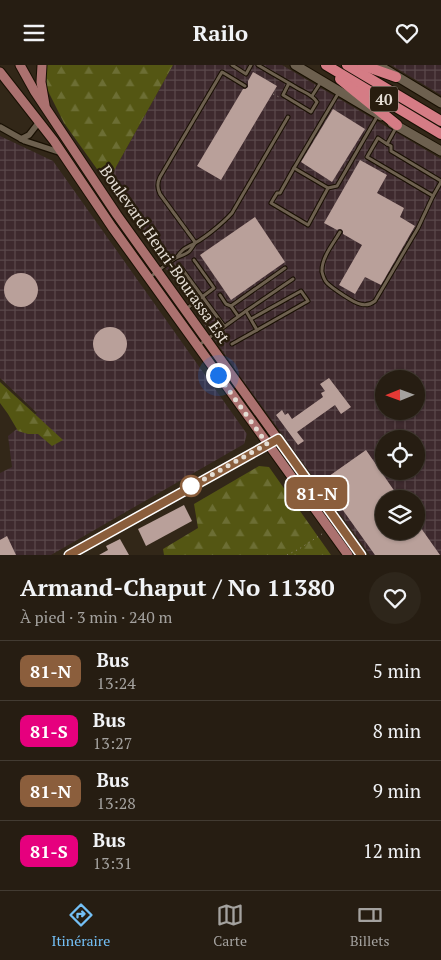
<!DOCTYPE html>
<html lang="fr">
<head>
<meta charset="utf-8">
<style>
  body { margin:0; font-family:"PT Serif",serif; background:#2e261b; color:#f1f3f6; height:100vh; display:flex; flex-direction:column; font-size:19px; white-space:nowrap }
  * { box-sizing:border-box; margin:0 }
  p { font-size:16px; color:#a4a29f }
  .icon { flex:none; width:28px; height:28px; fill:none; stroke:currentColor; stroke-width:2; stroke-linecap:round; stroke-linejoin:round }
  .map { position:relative; height:490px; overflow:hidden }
  .sheet { display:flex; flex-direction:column; background:#261d12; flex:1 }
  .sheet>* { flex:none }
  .badge { padding:0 10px; border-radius:8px; font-size:18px; line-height:32px }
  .needle { width:32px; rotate:269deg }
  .controls { position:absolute; left:375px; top:305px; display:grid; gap:10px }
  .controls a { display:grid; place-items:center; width:50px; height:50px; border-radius:50%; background:#261d12; box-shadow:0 1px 4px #0004,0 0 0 1px #423b32; font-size:25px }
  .you { position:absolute; width:25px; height:25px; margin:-12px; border:4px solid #fff; border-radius:50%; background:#1a73e8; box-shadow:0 0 0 8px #1a73e833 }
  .map>.badge { position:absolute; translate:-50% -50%; box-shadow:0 0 0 2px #fff }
  .round { display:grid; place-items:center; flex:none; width:52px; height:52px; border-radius:26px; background:#2e261b }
  .head { display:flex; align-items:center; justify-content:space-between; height:85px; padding:0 20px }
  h1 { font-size:24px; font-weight:600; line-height:38px }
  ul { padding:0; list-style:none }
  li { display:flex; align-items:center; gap:15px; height:60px; padding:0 20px; border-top:1px solid #423b32 }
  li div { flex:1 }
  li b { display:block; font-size:19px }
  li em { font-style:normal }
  li .badge { min-width:55px; font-weight:700; text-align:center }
  header { display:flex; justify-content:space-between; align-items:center; height:65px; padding:0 20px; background:#261d12; font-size:22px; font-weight:600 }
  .tab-bar { display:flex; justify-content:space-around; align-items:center; height:70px; border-top:1px solid #423b32; background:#261d12; font-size:14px; color:#a4a29f }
  .tab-bar a { display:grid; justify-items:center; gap:2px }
  .tab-bar .current { color:#74c0f6 }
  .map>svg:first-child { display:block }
  .industrial { fill:url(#industrial-grid); fill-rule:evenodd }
  .forest { fill:url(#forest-firs) }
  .building { fill:#b9a09a }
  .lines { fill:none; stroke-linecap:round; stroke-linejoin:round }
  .lane-casing { stroke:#191003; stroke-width:5 }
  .street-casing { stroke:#191003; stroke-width:8 }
  .secondary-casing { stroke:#191003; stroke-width:11 }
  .primary-casing { stroke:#191003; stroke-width:11 }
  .highway-casing { stroke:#191003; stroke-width:12 }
  .path { stroke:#948b7f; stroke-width:1; stroke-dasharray:1 4; stroke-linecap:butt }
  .lane { stroke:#6d604f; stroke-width:3 }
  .street { stroke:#6d604f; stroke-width:5.5 }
  .secondary { stroke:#6d604f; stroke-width:9 }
  .primary { stroke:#ab716f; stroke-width:9 }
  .highway { stroke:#d57c85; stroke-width:10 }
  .line-casing { stroke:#fff; stroke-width:11 }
  .line { stroke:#8b5e3c; stroke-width:8 }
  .walk { stroke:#e4ddd4; stroke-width:5; stroke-dasharray:0 9 }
  .stop-dot { fill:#fff; stroke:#8b5e3c; stroke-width:2.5 }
  .labels { text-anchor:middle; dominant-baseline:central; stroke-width:5; stroke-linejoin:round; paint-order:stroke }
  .shield { fill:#281d0e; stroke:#aca399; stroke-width:1 }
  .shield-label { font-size:15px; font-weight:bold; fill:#e4ddd4 }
  .street-label { font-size:16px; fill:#e4ddd4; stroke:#281d0e }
</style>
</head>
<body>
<header><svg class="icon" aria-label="menu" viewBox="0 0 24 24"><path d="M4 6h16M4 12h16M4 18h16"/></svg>Railo<svg class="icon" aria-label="heart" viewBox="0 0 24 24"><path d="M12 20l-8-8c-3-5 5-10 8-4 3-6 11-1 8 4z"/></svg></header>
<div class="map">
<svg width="441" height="490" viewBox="0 0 441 490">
  <defs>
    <pattern id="industrial-grid" width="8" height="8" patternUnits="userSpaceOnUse" patternTransform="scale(1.25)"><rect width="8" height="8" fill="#3e2a2e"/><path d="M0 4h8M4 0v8" fill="none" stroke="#5a484b"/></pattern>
    <pattern id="forest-firs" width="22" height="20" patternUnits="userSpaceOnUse" patternTransform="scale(1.25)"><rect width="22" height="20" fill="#545613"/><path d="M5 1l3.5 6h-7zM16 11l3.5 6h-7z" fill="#6c6e34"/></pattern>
  </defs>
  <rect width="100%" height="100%" fill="#322718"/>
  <g class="industrial">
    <path d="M 173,0 L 282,0 L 441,94 L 441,490 L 370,490 L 239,310 L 107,118 ZM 384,314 L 416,314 L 416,346 L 384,346 ZM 384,374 L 416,374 L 416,406 L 384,406 ZM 384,434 L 416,434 L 416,466 L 384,466 Z"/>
    <polygon points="391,0 441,0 441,30"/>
    <polygon points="0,71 53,96 247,369 244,379 51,490 0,490 0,408 12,402 8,371 37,348 0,313"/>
  </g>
  <g class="forest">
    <polygon points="45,0 173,0 107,118 64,58 47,24"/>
    <polygon points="0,317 63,375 52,381 38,369 28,369 18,366 8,349 0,338"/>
    <polygon points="259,401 269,402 331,490 164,490 163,484 198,463 194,439"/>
  </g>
  <g class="building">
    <polygon points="253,7 277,21 221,115 197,101 243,24 245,24 248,22 248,16"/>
    <polygon points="333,44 365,64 332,117 301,97"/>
    <polygon points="360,95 387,110 377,128 404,143 400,152 415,161 381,220 365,212 355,229 339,220 362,180 343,169 343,166 341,164 339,164 337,165 324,158"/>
    <polygon points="255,152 285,197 231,235 200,190"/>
    <circle cx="21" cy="225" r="17"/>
    <circle cx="110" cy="279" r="17"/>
    <polygon points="329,313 351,342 341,349 335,340 297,367 304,376 298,380 276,350 282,345 285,350 288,348 292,354 323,332 321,328 325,326 320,319"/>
    <polygon points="366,385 400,434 384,434 384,466 416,466 416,456 440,490 375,490 322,416"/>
    <polygon points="184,440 192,456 146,481 138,464"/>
    <polygon points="7,471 16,490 0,490 0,475"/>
    <polygon points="120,474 129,490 99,490 108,485 106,481"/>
  </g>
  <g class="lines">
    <g class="lane-casing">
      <g id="lane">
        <polyline points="232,0 246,9 251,0"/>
        <path d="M 258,0 C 271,8 284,15 297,23 C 304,27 313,30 317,37 L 311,47 L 283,30 L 289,18"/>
        <polyline points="339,27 294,103 328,123 337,121 378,50"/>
        <polyline points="312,31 321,17"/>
        <polyline points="397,61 387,79 378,73 367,92 433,131 441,117"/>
        <polyline points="387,79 391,81 391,86 441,116"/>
        <polyline points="294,103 280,128 277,128 271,138 308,160 328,123"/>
        <path d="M 340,167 C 333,179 321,193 322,207 C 323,211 324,215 327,218 C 332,223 354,238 360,239 C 366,241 370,240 375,236 L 418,163 L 433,131"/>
        <path d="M 195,177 L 160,129 C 157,123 157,118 160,112 L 222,7 L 245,21"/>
        <path d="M 177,192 C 183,183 186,183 195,178 C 206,172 223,158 232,148 L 288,52"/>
        <polyline points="182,204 224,261"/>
        <path d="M 149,213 C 158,206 167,198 176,193 C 188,187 187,191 195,178"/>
        <polyline points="220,230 226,239 231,241"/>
        <polyline points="186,244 214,223 194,195"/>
        <polyline points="246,246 257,265 308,236 301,226 251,254"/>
        <polyline points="238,251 231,241 285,203"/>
        <polyline points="232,279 257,265"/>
        <polyline points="199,280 246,246 293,214"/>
      </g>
    </g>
    <g class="street-casing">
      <g id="street">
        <polyline points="0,62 25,76 62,88"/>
        <polyline points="21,74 29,70 39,57"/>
        <polyline points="69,490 278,374"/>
      </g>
    </g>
    <g class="secondary-casing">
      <g id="secondary">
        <polyline points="295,0 381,51"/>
        <polyline points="378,0 441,38"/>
        <polyline points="392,58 441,86"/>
      </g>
    </g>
    <g class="primary-casing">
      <g id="primary">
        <polyline points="20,0 35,27 117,150 361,490"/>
        <polyline points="42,0 41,17 45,40"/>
        <polyline points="0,7 54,76 112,162 348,490"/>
      </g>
    </g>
    <g class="highway-casing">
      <g id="highway">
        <polyline points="326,0 441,69"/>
        <polyline points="347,0 441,56"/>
        <polyline points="362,0 396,12"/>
        <polyline points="340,14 397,60"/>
      </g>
    </g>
    <g class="path">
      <polyline points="273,29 279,32"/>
      <polyline points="287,490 299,484 325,467"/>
    </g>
    <use href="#lane" class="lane"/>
    <use href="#street" class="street"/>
    <use href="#secondary" class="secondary"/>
    <use href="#primary" class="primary"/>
    <use href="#highway" class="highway"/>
  </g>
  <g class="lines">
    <g class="line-casing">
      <polyline id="line" points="69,490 278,374 361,490"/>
    </g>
    <use href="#line" class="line"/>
    <polyline class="walk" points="191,421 190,422 267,379 218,310"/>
  </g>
  <circle class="stop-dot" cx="191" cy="421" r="10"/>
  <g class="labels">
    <rect class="shield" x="370" y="21.5" width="28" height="25" rx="4"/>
    <g class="shield-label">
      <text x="384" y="34">40</text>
    </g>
    <g class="street-label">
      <text transform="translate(165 189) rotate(55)">Boulevard Henri-Bourassa Est</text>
    </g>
  </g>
</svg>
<div class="controls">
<a><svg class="needle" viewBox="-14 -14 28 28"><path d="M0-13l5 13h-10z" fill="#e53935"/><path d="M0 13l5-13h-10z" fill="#a4a29f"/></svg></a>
<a><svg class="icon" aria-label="locate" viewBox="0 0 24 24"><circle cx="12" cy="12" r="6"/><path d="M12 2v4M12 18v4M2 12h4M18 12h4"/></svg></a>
<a><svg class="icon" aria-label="layers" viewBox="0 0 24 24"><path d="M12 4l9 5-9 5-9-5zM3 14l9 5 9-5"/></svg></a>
</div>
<div class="you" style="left:218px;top:310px"></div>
<b class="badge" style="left:317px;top:428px;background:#8b5e3c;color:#fff">81-N</b>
</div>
<section class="sheet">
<div class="head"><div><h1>Armand-Chaput / No 11380</h1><p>À pied · 3 min · 240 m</p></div><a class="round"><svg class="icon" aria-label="heart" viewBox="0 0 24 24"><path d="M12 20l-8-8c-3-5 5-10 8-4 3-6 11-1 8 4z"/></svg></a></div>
<ul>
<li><span class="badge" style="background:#8b5e3c;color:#fff">81-N</span><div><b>Bus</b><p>13:24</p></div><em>5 min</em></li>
<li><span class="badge" style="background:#e6007e;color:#fff">81-S</span><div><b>Bus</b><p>13:27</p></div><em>8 min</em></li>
<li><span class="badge" style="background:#8b5e3c;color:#fff">81-N</span><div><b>Bus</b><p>13:28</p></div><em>9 min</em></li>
<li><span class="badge" style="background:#e6007e;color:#fff">81-S</span><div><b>Bus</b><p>13:31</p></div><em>12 min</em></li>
</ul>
</section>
<nav class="tab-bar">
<a class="current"><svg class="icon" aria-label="directions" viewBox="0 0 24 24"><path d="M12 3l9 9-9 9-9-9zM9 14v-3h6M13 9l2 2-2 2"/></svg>Itinéraire</a>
<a><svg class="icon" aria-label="map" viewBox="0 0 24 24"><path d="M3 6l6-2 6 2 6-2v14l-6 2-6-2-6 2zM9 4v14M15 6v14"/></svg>Carte</a>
<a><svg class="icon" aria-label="tickets" viewBox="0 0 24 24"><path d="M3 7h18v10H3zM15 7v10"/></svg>Billets</a>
</nav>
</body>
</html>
